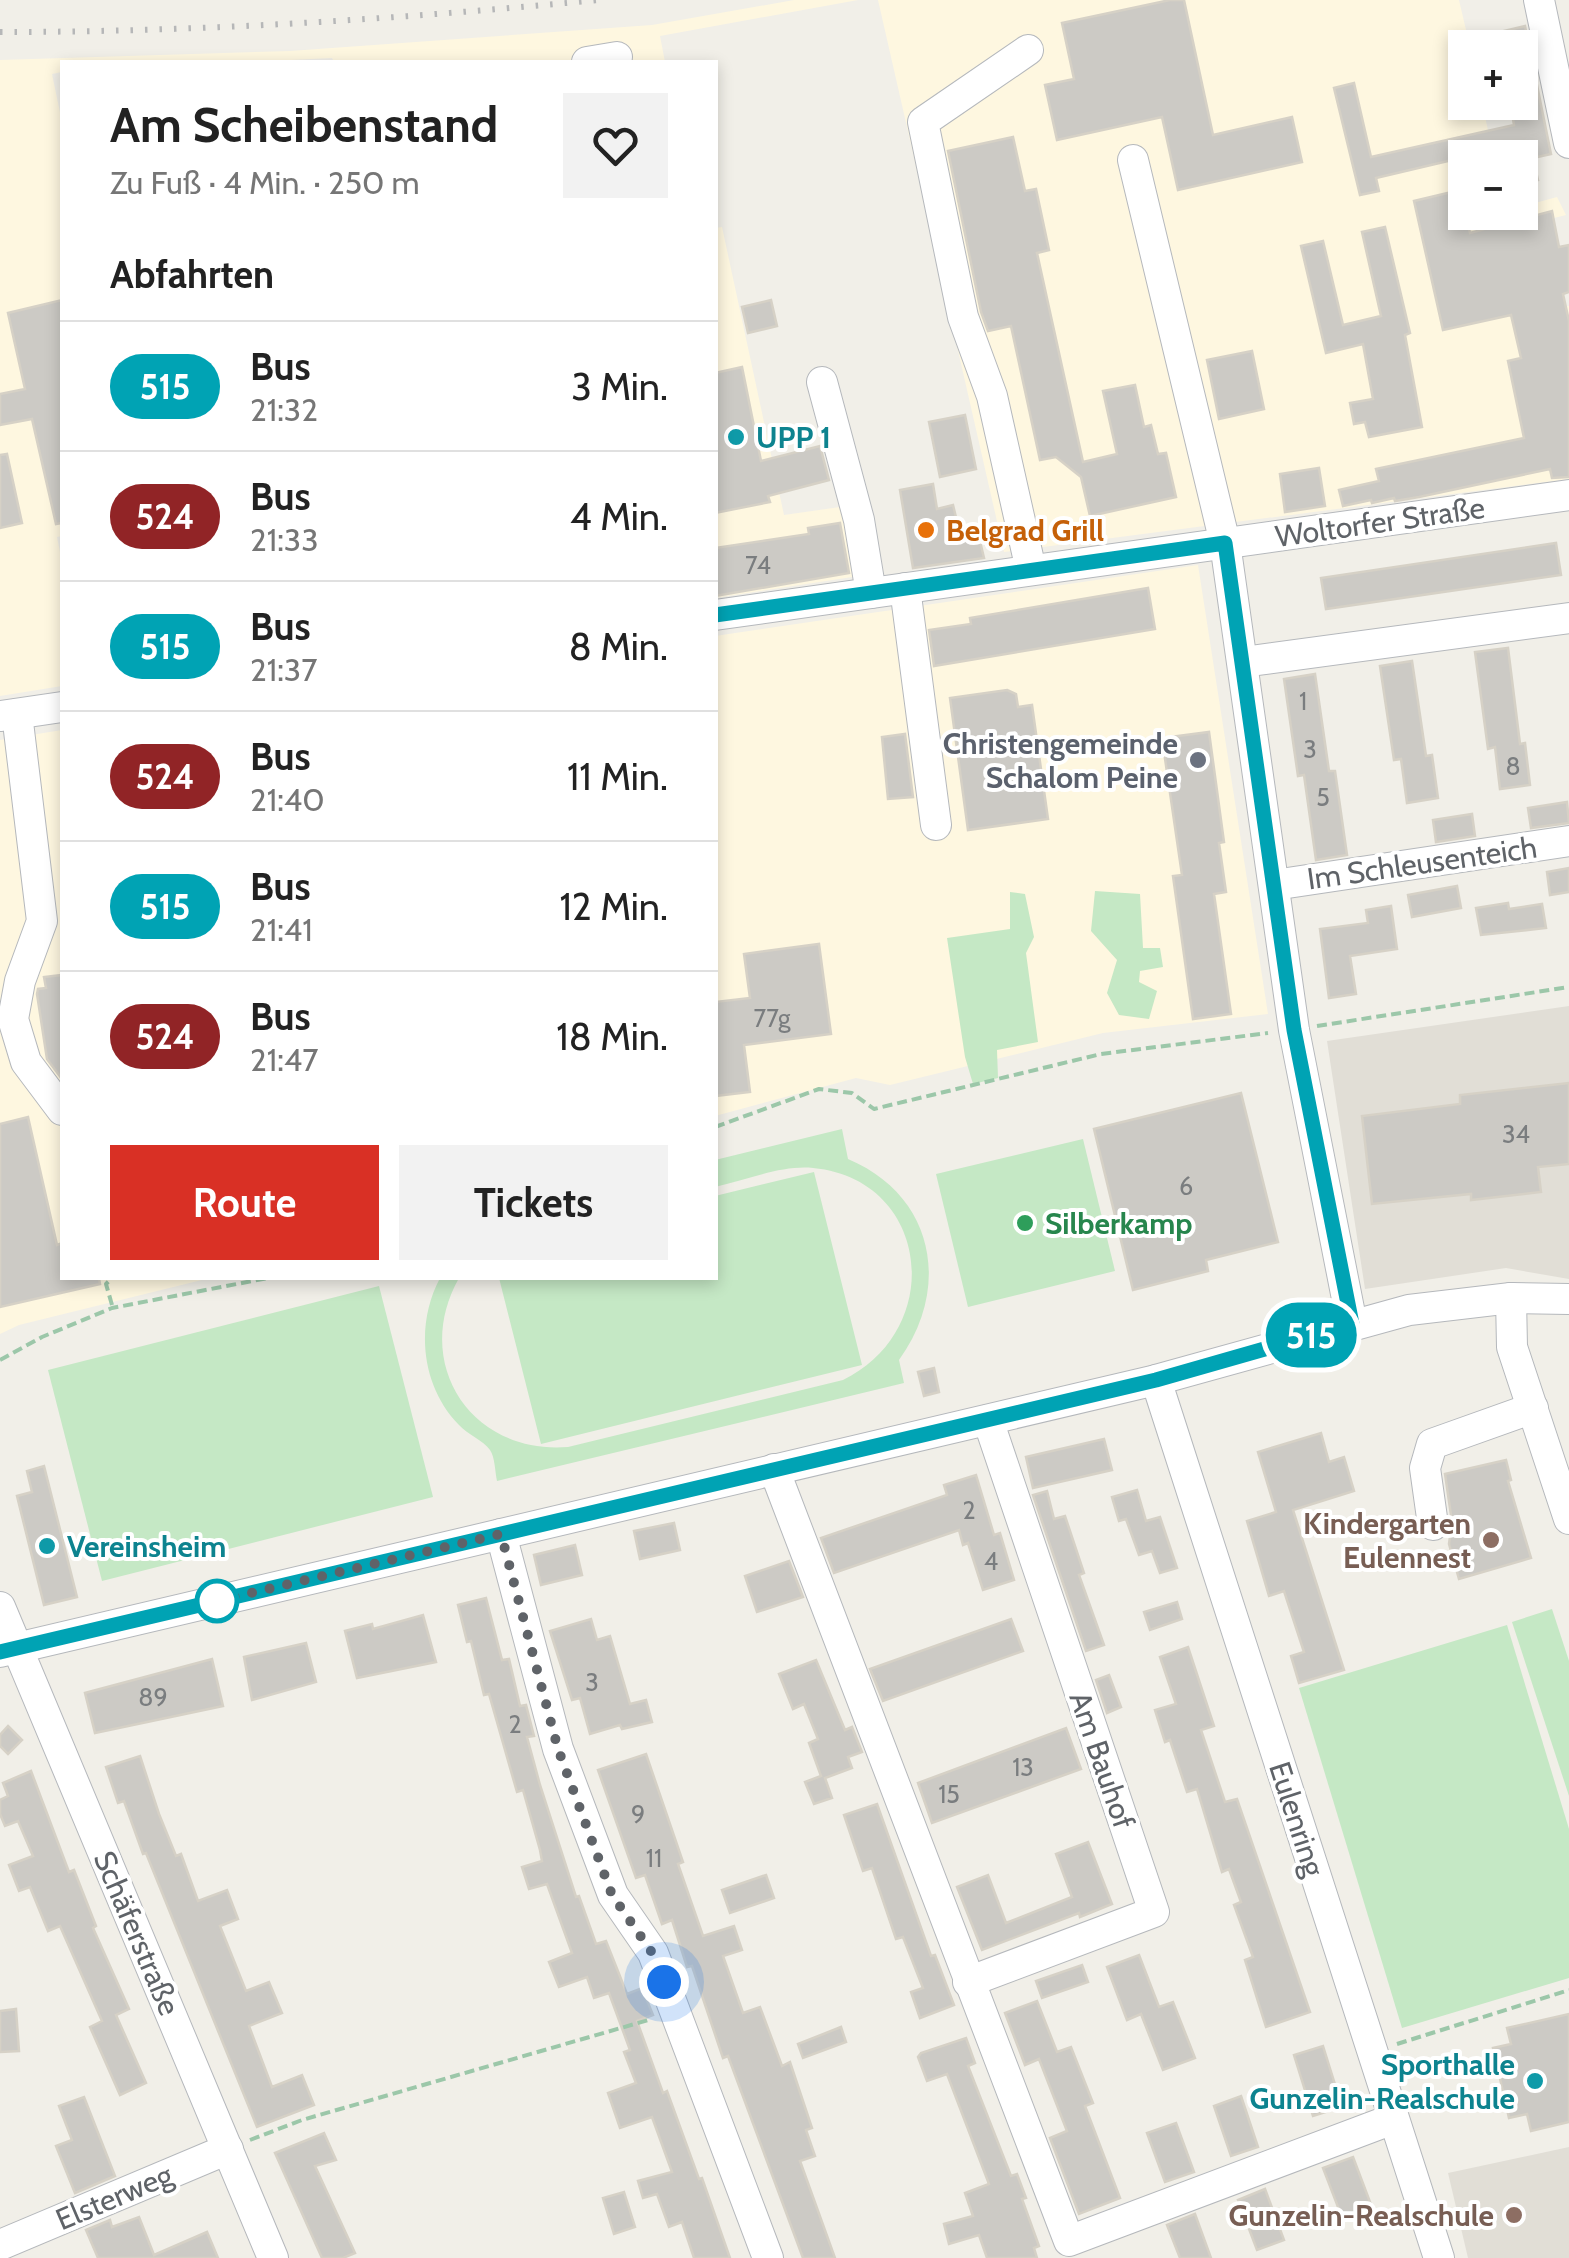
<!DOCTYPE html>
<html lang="de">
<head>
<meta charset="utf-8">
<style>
  body { margin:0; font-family:Cabin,sans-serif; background:#f2f2f2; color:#222; height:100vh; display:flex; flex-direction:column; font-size:38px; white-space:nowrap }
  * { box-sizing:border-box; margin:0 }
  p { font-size:32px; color:#767676 }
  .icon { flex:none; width:55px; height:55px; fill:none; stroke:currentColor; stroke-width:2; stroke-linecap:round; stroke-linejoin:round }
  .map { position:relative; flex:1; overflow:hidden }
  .side { position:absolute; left:60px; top:60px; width:658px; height:1220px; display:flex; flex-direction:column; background:#fff; border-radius:0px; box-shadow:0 5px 15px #0003 }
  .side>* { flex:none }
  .badge { padding:0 20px; border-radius:32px; font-size:35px; line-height:65px }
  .fabs { position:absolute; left:1448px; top:30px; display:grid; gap:20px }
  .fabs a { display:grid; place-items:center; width:90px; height:90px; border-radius:0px; background:#fff; box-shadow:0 5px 15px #0003; font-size:50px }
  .you { position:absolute; width:50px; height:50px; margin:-25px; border:8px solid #fff; border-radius:50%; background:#1a73e8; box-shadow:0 0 0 15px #1a73e833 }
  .map>.badge { position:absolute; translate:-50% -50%; box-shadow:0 0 0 5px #fff }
  h2 { padding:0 50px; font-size:38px; line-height:90px }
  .round { display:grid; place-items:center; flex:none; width:105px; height:105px; border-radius:0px; background:#f2f2f2 }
  .summary { display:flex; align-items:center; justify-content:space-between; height:170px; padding:0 50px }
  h1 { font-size:48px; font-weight:700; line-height:75px }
  .action { display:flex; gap:20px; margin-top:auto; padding:20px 50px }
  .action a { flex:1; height:115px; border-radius:0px; background:#d93025; color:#fff; font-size:40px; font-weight:700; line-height:115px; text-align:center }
  .action a+a { background:#f2f2f2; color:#222 }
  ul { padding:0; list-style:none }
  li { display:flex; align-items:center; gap:30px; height:130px; padding:0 50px; border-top:2px solid #e0e0e0 }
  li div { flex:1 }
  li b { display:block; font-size:38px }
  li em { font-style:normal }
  li .badge { min-width:110px; font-weight:700; text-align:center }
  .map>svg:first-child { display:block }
  .commercial { fill:#fef7e0 }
  .education { fill:#e1ded6 }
  .green { fill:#c5e8c5 }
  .building { fill:#cccac5; stroke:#d6d1c6; stroke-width:2.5 }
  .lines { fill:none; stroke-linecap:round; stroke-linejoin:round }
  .minor-casing { stroke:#b5b8bc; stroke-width:32 }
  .path { stroke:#9cc7a9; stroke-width:4; stroke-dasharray:10 5; stroke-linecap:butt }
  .minor { stroke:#fff; stroke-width:30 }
  .rail { stroke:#b6b7b8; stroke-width:6; stroke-dasharray:2.5 12; stroke-linecap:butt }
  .line-casing { stroke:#fff; stroke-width:22 }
  .line { stroke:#00a3b4; stroke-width:15 }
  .walk { stroke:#5f6368; stroke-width:10; stroke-dasharray:0 18 }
  .culture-dot { fill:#0f9aa8; stroke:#fff; stroke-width:4 }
  .food-dot { fill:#e8710a; stroke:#fff; stroke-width:4 }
  .worship-dot { fill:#6b7280; stroke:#fff; stroke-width:4 }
  .leisure-dot { fill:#2e9e5b; stroke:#fff; stroke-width:4 }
  .education-dot { fill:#8d6e63; stroke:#fff; stroke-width:4 }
  .stop-dot { fill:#fff; stroke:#00a3b4; stroke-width:5 }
  .labels { text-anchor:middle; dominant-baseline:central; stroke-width:8; stroke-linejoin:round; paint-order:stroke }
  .number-label { font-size:25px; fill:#7a7d7f }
  .culture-label { font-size:30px; font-weight:bold; fill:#0d838f; stroke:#fff; text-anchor:start }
  .street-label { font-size:30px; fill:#5f6368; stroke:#fff }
  .food-label { font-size:30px; font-weight:bold; fill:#c56008; stroke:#fff; text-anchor:start }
  .worship-label { font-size:30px; font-weight:bold; fill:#5b616d; stroke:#fff; text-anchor:end }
  .leisure-label { font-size:30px; font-weight:bold; fill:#27864d; stroke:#fff; text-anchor:start }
  .education-label { font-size:30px; font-weight:bold; fill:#785e54; stroke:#fff; text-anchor:end }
</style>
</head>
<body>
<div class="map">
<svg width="1569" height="2258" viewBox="0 0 1569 2258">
  <rect width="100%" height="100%" fill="#f1efe8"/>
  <g class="commercial">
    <polygon points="794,0 858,0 660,36 665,62 334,62 332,58 247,62 62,62 62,72 52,74 62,122 62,536 57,537 62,562 62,686 0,696 0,60 290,51 652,25"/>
    <polygon points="878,0 1459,0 1470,47 1465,48 1465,102 1482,103 1494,157 1465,158 1465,212 1520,212 1520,207 1557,197 1566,215 1538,222 1558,308 1569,306 1569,479 1004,552"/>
    <polygon points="722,227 784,515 861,504 872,574 715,598 715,228"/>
    <polygon points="1198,565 1268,1014 1103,1033 890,1085 856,1078 715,1116 715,636"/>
    <polygon points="62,730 62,1278 210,1278 19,1325 0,1334 0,740"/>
  </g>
  <g class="education">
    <polygon points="1569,1006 1569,1279 1506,1268 1365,1289 1327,1041"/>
    <polygon points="1569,2147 1569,2258 1468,2258 1448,2173"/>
  </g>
  <g class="green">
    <polygon points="1095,891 1140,894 1143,948 1160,948 1163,967 1140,971 1139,982 1157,991 1149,1019 1119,1015 1107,993 1117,960 1091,931"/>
    <polygon points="1010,892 1025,894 1034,937 1026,953 1038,1042 997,1050 998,1078 973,1084 965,1057 947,938 1010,929"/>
    <path d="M 842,1129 L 848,1159 C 934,1195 952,1287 899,1360 L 904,1383 L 497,1481 C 495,1472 495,1457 490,1450 C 484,1441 467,1434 459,1425 C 421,1386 415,1325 440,1278 L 459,1278 C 411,1363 471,1455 568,1447 L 843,1380 C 947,1329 930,1179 813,1168 C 782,1165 745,1180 715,1187 L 715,1160 Z"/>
    <polygon points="1083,1139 1115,1271 968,1307 936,1174"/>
    <polygon points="814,1172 862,1365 541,1444 499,1278 715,1278 715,1196"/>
    <polygon points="379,1286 433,1497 102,1581 48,1370"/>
    <polygon points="1552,1609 1569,1661 1569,1796 1512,1622"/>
    <polygon points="1507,1625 1569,1829 1569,1978 1402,2028 1299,1688"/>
  </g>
  <g class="building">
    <polygon points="1170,0 1184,0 1213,135 1292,117 1302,162 1178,190 1162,117 1057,140 1045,85 1074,79 1062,23"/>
    <polygon points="1525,26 1551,154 1533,158 1538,180 1520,184 1520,144 1376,178 1379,191 1360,195 1334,88 1354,83 1371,157 1514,125 1510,102 1520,102 1520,48 1503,48 1500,32"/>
    <polygon points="1013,137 1025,191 1036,189 1049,250 1037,253 1083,462 1117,454 1103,391 1135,385 1144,427 1151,425 1158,454 1166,453 1176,497 1090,516 1081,477 1056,457 1040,460 1011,326 988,331 981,312 948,151"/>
    <polygon points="1460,190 1470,233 1552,211 1559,247 1569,245 1569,292 1563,294 1569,321 1569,477 1552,478 1550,469 1419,497 1395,501 1394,498 1372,503 1371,500 1343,506 1339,490 1379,481 1376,469 1524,438 1508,361 1521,358 1511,315 1443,330 1414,201"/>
    <polygon points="1385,227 1410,333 1405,335 1422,427 1369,437 1365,422 1354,424 1350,403 1373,399 1363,344 1326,353 1301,246 1323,241 1343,325 1381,316 1362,232"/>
    <polygon points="62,300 62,523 56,524 32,419 0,425 0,394 25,389 8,313"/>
    <polygon points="771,300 777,326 748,333 742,307"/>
    <polygon points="1252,351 1264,409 1219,419 1207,360"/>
    <polygon points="742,367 761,461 820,446 829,480 768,496 770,502 715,513 715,373"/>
    <polygon points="965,415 976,469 940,477 929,422"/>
    <polygon points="7,454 22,523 0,528 0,455"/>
    <polygon points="1319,468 1325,506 1285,512 1280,474"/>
    <polygon points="933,484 937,509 953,505 962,542 979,537 984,558 913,568 900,490"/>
    <polygon points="840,523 849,573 715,596 715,548 809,534 808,528"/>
    <polygon points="1556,543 1561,575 1326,609 1321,578"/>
    <polygon points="1148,588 1155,629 934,666 929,630 971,624 970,618"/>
    <polygon points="1508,648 1520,744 1525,743 1530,785 1500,789 1495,747 1488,749 1475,652"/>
    <polygon points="1412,661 1426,756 1432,755 1438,798 1407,803 1401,759 1394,760 1380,666"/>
    <polygon points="1315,674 1329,771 1335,771 1347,855 1316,860 1304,775 1298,776 1284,679"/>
    <polygon points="1007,690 1016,694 1018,707 1032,705 1048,819 968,830 950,698"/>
    <polygon points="1209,732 1224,842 1219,843 1226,892 1214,894 1231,1014 1193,1019 1173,876 1182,875 1162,738"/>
    <polygon points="905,734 913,797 888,799 882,737"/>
    <polygon points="1567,802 1569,823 1531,828 1528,808"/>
    <polygon points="1472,814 1475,836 1436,842 1433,820"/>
    <polygon points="1569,868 1569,892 1550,895 1547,872"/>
    <polygon points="1457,886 1461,908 1412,917 1408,895"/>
    <polygon points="1508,903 1509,909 1542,904 1546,928 1481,935 1476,908"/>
    <polygon points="1391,906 1397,949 1350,956 1356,994 1329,998 1320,929 1368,923 1366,910"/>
    <polygon points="819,944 831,1034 744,1045 750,1092 715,1096 715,1002 750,998 744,954"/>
    <polygon points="62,975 62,1079 47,1059 37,994 38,989 46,988 44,977"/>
    <polygon points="1569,1083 1569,1164 1538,1167 1541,1192 1471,1200 1471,1194 1372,1204 1362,1116 1460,1104 1460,1095"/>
    <polygon points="1241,1093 1278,1242 1206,1260 1208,1271 1133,1290 1094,1129"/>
    <polygon points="28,1117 57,1245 62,1243 62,1278 99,1278 100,1284 0,1307 0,1124"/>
    <polygon points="934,1368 939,1392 924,1396 918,1372"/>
    <polygon points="1321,1433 1329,1462 1344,1457 1354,1491 1293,1510 1344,1670 1299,1683 1291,1656 1304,1652 1284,1591 1269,1596 1247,1521 1276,1512 1258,1452"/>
    <polygon points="1104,1439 1112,1470 1033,1488 1026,1457"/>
    <polygon points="1506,1460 1511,1480 1508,1481 1531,1558 1459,1579 1449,1544 1452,1522 1445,1474"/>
    <polygon points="44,1466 77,1597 44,1605 17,1496 32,1492 27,1471"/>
    <polygon points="976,1475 994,1535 1000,1533 1014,1580 983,1590 968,1543 963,1545 959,1530 834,1573 821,1538 947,1495 944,1485"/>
    <polygon points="1137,1490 1146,1521 1160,1517 1177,1568 1160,1573 1152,1551 1139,1555 1126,1519 1119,1521 1112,1497"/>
    <polygon points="1047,1491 1054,1519 1065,1516 1084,1573 1079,1575 1104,1645 1086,1651 1033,1495"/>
    <polygon points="674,1523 680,1550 640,1559 634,1531"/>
    <polygon points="575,1545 582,1575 541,1585 534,1555"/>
    <polygon points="789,1561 803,1597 757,1612 745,1576"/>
    <polygon points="486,1598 502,1660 509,1659 520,1706 526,1705 534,1736 527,1737 540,1785 576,1897 579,1896 596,1944 606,1941 627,1994 642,1988 653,2015 637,2021 663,2093 667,2091 699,2179 702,2178 730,2258 694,2258 682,2222 669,2227 657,2194 643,2198 638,2181 672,2172 652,2117 620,2128 608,2093 636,2083 624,2052 630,2050 609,1993 594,1998 587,1977 559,1987 549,1962 572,1953 547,1884 529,1889 522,1867 542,1861 540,1850 523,1790 517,1792 489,1694 484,1695 471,1641 467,1642 458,1605"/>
    <polygon points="1177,1602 1182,1619 1150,1630 1144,1612"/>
    <polygon points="423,1615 436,1662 357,1678 345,1631 372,1624 373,1629"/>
    <polygon points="591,1619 597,1640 610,1636 630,1704 646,1700 652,1722 622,1729 620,1725 590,1734 580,1698 572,1700 550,1631"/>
    <polygon points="1011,1619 1023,1651 883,1701 870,1669"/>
    <polygon points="306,1643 316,1682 252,1700 244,1657"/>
    <polygon points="1188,1647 1214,1726 1201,1730 1225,1802 1237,1799 1310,2012 1266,2027 1245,1960 1253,1957 1234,1905 1241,1902 1229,1869 1222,1872 1197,1789 1187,1792 1170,1740 1165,1742 1155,1710 1176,1704 1160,1657"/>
    <polygon points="212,1659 223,1706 95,1733 85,1693"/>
    <polygon points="816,1660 845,1730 852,1727 862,1752 848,1757 852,1768 825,1778 832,1798 814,1804 805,1782 821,1776 809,1743 818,1739 804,1704 793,1709 779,1674"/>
    <polygon points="1109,1675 1121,1707 1107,1713 1096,1680"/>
    <polygon points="8,1726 22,1740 8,1754 0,1746 0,1735"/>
    <polygon points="1066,1728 1081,1769 932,1823 918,1783"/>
    <polygon points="646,1754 683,1862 678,1864 703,1936 734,1926 742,1950 723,1956 743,2013 760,2007 782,2066 790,2062 812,2128 806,2130 815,2156 800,2161 835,2258 803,2258 728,2056 723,2058 692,1966 687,1967 672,1920 662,1924 645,1875 636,1878 598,1770"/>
    <polygon points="140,1756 159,1814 176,1856 181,1854 198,1901 227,1890 238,1919 220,1926 246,1991 269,1982 282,2013 249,2026 272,2087 302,2075 314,2105 257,2127 146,1853 143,1854 124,1801 118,1803 106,1767"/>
    <polygon points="31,1771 69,1872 74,1870 96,1926 93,1928 129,2009 116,2015 146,2083 120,2095 90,2027 102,2021 60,1926 48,1931 30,1887 19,1891 9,1865 33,1856 18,1821 5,1826 0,1814 0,1800 8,1796 3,1783"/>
    <polygon points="877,1804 931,1956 935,1955 954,2005 920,2018 911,1992 923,1988 903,1937 896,1939 872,1868 863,1871 844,1815"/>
    <polygon points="1088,1842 1112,1904 1080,1917 1079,1913 982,1950 957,1887 988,1875 1006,1923 1072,1897 1056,1854"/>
    <polygon points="766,1875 774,1898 730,1913 722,1890"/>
    <polygon points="1139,1955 1159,2007 1173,2002 1195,2058 1163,2070 1141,2014 1127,2020 1107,1967"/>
    <polygon points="1082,1965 1088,1982 1042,1998 1036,1981"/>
    <polygon points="1037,2001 1057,2052 1071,2047 1093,2103 1085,2106 1120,2198 1079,2214 1050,2138 1067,2131 1039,2059 1025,2065 1005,2013"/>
    <polygon points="16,2009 19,2051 0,2052 0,2011"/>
    <polygon points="1569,2014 1569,2122 1531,2131 1527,2114 1509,2118 1493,2048 1511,2044 1507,2028"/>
    <polygon points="841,2027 846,2042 803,2058 798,2044"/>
    <polygon points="966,2038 975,2063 968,2066 1011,2176 1017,2174 1026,2198 1022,2199 1039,2246 1034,2248 1037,2258 987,2258 979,2235 949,2244 944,2224 973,2216 965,2193 989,2184 947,2074 927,2081 918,2057 921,2053"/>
    <polygon points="1323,2046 1342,2107 1313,2116 1294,2055"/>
    <polygon points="1241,2096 1258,2147 1231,2156 1214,2106"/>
    <polygon points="84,2097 115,2176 75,2193 56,2146 72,2140 59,2106"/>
    <polygon points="1176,2123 1194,2172 1165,2182 1147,2133"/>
    <polygon points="324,2133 336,2160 315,2166 355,2253 343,2258 322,2258 275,2153"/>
    <polygon points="1353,2157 1373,2210 1343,2220 1323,2168"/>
    <polygon points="1265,2189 1284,2240 1257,2250 1238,2200"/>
    <polygon points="624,2192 635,2227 614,2234 603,2198"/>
    <polygon points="1195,2214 1211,2258 1180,2258 1167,2225"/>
    <polygon points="139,2217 154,2255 207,2232 218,2258 98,2258 86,2230 110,2220 112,2227"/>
  </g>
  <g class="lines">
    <g class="minor-casing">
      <g id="minor">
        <polyline points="1539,0 1569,143"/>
        <polyline points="1028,50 923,122 963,317 992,396 1031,570"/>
        <polyline points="587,62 617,57"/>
        <polyline points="1133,160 1225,543 1294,1030 1352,1324"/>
        <polyline points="822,382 859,520 871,593"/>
        <polyline points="905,588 936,825"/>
        <polyline points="715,615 1569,495"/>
        <polyline points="1243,662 1569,618"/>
        <polyline points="17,714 42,921 20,981 13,1019 26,1062 62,1110"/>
        <polyline points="1,716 62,707"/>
        <polyline points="1274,885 1569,841"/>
        <polyline points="1511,1298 1512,1347 1569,1519"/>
        <polyline points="1156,1380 1439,2258"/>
        <polyline points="774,1469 1069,2241 1393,2119"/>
        <polyline points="1433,1525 1425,1468 1432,1444 1533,1408"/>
        <polyline points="501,1534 558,1749 613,1895 653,1953 768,2258"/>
        <polyline points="0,1607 273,2258"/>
        <polyline points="0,1652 1156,1380 1409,1310 1511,1298 1569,1299"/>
        <polyline points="968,1982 1154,1912 988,1420"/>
        <polyline points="0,2245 228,2149"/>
      </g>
    </g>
    <g class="path">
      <polyline points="1317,1026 1569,987"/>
      <polyline points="715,1127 819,1089 852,1093 874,1109 1101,1054 1268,1033"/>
      <polyline points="112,1305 106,1284 112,1278"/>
      <polyline points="0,1360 42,1337 112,1308 268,1278"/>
      <polyline points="1397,2044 1569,1990"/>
      <polyline points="250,2140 302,2120 652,2019"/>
    </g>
    <use href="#minor" class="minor"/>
    <path class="rail" d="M 0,32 C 200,32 399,19 598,0"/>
  </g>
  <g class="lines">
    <g class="line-casing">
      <polyline id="line" points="0,1652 1156,1380 1352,1324 1294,1030 1225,543 715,615"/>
    </g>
    <use href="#line" class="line"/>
    <polyline class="walk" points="217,1601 501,1534 558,1749 612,1895 653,1954 664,1982"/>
  </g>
  <g class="culture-dot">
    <circle cx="736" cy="437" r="10"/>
    <circle cx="47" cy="1546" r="10"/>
    <circle cx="1535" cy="2081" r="10"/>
  </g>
  <circle class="food-dot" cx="926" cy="530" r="10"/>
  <circle class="worship-dot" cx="1198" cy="760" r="10"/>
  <circle class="leisure-dot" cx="1025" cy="1223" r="10"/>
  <g class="education-dot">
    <circle cx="1491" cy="1540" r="10"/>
    <circle cx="1514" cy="2215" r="10"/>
  </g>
  <circle class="stop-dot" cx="217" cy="1601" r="20"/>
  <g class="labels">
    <g class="number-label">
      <text x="758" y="565">74</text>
      <text x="1303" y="701">1</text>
      <text x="1310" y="749">3</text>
      <text x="1513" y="766">8</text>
      <text x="1323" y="797">5</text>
      <text x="772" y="1018">77g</text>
      <text x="1516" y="1134">34</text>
      <text x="1186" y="1186">6</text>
      <text x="969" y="1510">2</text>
      <text x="991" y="1561">4</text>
      <text x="592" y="1682">3</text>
      <text x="153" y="1697">89</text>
      <text x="515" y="1724">2</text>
      <text x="1023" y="1767">13</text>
      <text x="949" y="1794">15</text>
      <text x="638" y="1814">9</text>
      <text x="654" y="1858">11</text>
    </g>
    <g class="culture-label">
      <text x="756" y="437">UPP 1</text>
      <text x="67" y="1546">Vereinsheim</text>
      <text x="1515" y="2064" text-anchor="end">Sporthalle<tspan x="1515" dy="34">Gunzelin-Realschule</tspan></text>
    </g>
    <g class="street-label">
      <text transform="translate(1380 522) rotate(-8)">Woltorfer Straße</text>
      <text transform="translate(1422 863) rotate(-8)">Im Schleusenteich</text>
      <text transform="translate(1102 1760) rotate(71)">Am Bauhof</text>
      <text transform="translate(1297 1819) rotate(72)">Eulenring</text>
      <text transform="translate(137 1933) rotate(67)">Schäferstraße</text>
      <text transform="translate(114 2197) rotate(-23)">Elsterweg</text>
    </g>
    <g class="food-label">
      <text x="946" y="530">Belgrad Grill</text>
    </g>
    <g class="worship-label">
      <text x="1178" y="743">Christengemeinde<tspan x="1178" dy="34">Schalom Peine</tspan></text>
    </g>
    <g class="leisure-label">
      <text x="1045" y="1223">Silberkamp</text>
    </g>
    <g class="education-label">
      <text x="1471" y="1523">Kindergarten<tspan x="1471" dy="34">Eulennest</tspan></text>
      <text x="1494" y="2215">Gunzelin-Realschule</text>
    </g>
  </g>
</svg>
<div class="fabs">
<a>+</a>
<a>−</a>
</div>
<div class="you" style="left:664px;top:1982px"></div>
<b class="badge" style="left:1311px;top:1335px;background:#00a3b4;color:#fff">515</b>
<section class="side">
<div class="summary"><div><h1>Am Scheibenstand</h1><p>Zu Fuß · 4 Min. · 250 m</p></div><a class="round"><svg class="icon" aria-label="heart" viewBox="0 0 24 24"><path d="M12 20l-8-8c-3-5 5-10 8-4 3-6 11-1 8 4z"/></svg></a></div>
<h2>Abfahrten</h2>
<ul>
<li><span class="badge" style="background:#00a3b4;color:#fff">515</span><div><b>Bus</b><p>21:32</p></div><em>3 Min.</em></li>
<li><span class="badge" style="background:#912426;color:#fff">524</span><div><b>Bus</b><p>21:33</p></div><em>4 Min.</em></li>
<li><span class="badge" style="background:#00a3b4;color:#fff">515</span><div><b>Bus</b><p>21:37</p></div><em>8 Min.</em></li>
<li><span class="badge" style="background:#912426;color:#fff">524</span><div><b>Bus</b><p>21:40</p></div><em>11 Min.</em></li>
<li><span class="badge" style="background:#00a3b4;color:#fff">515</span><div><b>Bus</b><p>21:41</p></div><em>12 Min.</em></li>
<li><span class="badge" style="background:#912426;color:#fff">524</span><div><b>Bus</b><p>21:47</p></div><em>18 Min.</em></li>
</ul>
<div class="action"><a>Route</a><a>Tickets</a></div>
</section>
</div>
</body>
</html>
